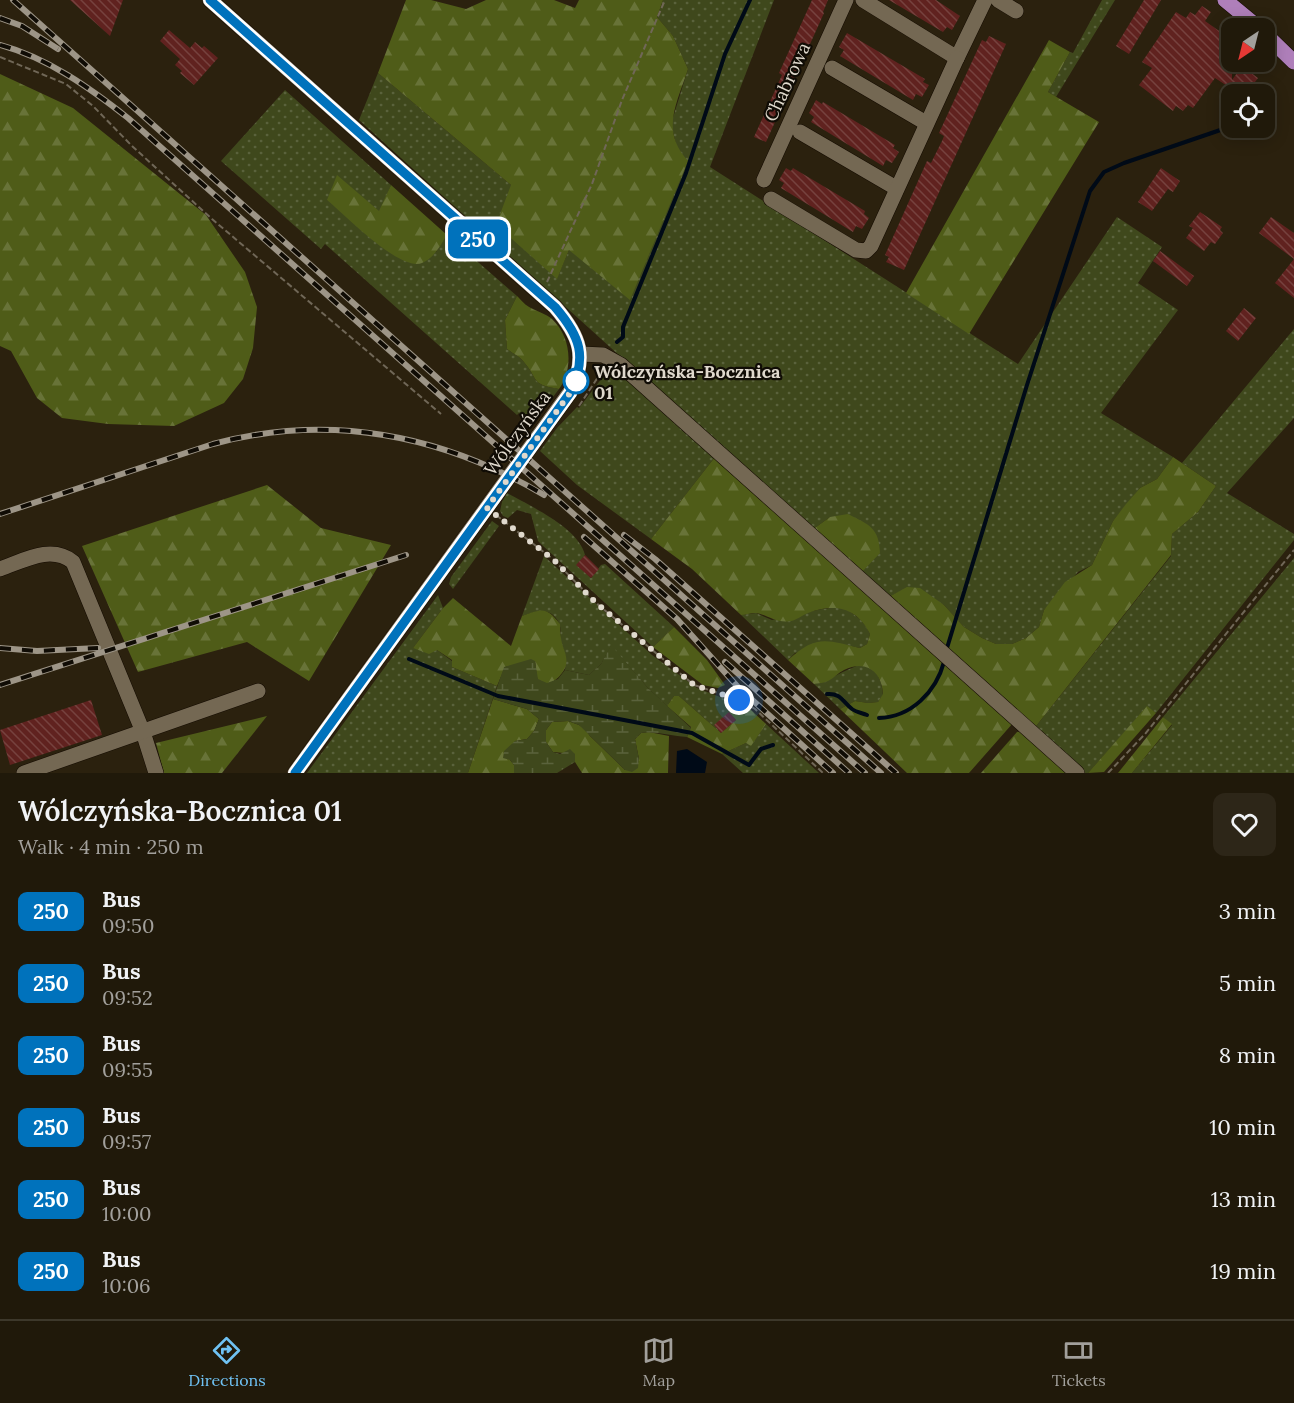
<!DOCTYPE html>
<html lang="en">
<head>
<meta charset="utf-8">
<style>
  body { margin:0; font-family:Lora,serif; background:#2d2618; color:#f1f3f6; height:100vh; display:flex; flex-direction:column; font-size:22px; white-space:nowrap }
  * { box-sizing:border-box; margin:0 }
  p { font-size:20px; color:#a2a09c }
  .icon { flex:none; width:33px; height:33px; fill:none; stroke:currentColor; stroke-width:2; stroke-linecap:round; stroke-linejoin:round }
  .map { position:relative; height:773px; overflow:hidden }
  .details { display:flex; flex-direction:column; background:#20190a; flex:1 }
  .details>* { flex:none }
  .badge { padding:0 12px; border-radius:9px; font-size:21px; line-height:39px }
  .needle { width:39px; rotate:215deg }
  .buttons { position:absolute; left:1221px; top:18px; display:grid; gap:12px }
  .buttons a { display:grid; place-items:center; width:54px; height:54px; border-radius:12px; background:#20190a; box-shadow:0 3px 15px #0003,0 0 0 2px #3d382b; font-size:30px }
  .you { position:absolute; width:30px; height:30px; margin:-15px; border:4px solid #fff; border-radius:50%; background:#1a73e8; box-shadow:0 0 0 9px #1a73e833 }
  .map>.badge { position:absolute; translate:-50% -50%; box-shadow:0 0 0 3px #fff }
  .round { display:grid; place-items:center; flex:none; width:63px; height:63px; border-radius:12px; background:#2d2618 }
  .head { display:flex; align-items:center; justify-content:space-between; height:102px; padding:0 18px }
  h1 { font-size:28px; font-weight:600; line-height:45px }
  ul { padding:0; list-style:none }
  li { display:flex; align-items:center; gap:18px; height:72px; padding:0 18px }
  li div { flex:1 }
  li b { display:block; font-size:22px }
  li em { font-style:normal }
  li .badge { min-width:66px; font-weight:700; text-align:center }
  .tabs { display:flex; justify-content:space-around; align-items:center; height:84px; border-top:2px solid #3d382b; background:#20190a; font-size:16px; color:#a2a09c }
  .tabs a { display:grid; justify-items:center; gap:3px }
  .tabs .active { color:#6fc2f4 }
  .map>svg:first-child { display:block }
  .green { fill:url(#green-dots) }
  .forest { fill:url(#forest-firs) }
  .wetland { fill:url(#wetland-marsh) }
  .water { fill:#000a17 }
  .lines { fill:none; stroke-linecap:round; stroke-linejoin:round }
  .stream { stroke:#000a17; stroke-width:4 }
  .building { fill:url(#building-back-hatch) }
  .minor-casing { stroke:#140b00; stroke-width:16 }
  .major-casing { stroke:#140b00; stroke-width:16 }
  .path { stroke:#706757; stroke-width:2; stroke-dasharray:6 3; stroke-linecap:butt }
  .minor { stroke:#746853; stroke-width:15 }
  .major { stroke:#af7fba; stroke-width:15 }
  .rail-casing { stroke:#9d9587; stroke-width:6 }
  .rail { stroke:#100c05; stroke-width:4; stroke-dasharray:11; stroke-linecap:butt }
  .line-casing { stroke:#fff; stroke-width:14 }
  .line { stroke:#0072bc; stroke-width:9 }
  .walk { stroke:#e0d9cd; stroke-width:6; stroke-dasharray:0 10.8 }
  .stop-dot { fill:#fff; stroke:#0072bc; stroke-width:3 }
  .labels { text-anchor:middle; dominant-baseline:central; stroke-width:4.5; stroke-linejoin:round; paint-order:stroke }
  .street-label { font-size:18px; fill:#e0d9cd; stroke:#100c05 }
  .stop-label { font-size:18px; font-weight:bold; fill:#e0d9cd; stroke:#100c05; text-anchor:start }
</style>
</head>
<body>
<div class="map">
<svg width="1294" height="773" viewBox="0 0 1294 773">
  <defs>
    <pattern id="green-dots" width="8" height="8" patternUnits="userSpaceOnUse" patternTransform="scale(1.5)"><rect width="8" height="8" fill="#3f481c"/><path d="M2 2h.1M6 6h.1" fill="none" stroke="#5a623c" stroke-width="1.8" stroke-linecap="round"/></pattern>
    <pattern id="forest-firs" width="22" height="20" patternUnits="userSpaceOnUse" patternTransform="scale(1.5)"><rect width="22" height="20" fill="#4f5c18"/><path d="M5 1l3.5 6h-7zM16 11l3.5 6h-7z" fill="#687338"/></pattern>
    <pattern id="wetland-marsh" width="20" height="14" patternUnits="userSpaceOnUse" patternTransform="scale(1.5)"><rect width="20" height="14" fill="#3f481c"/><path d="M1 5h8M5 5V1M11 12h8M15 12V8" fill="none" stroke="#5a623c"/></pattern>
    <pattern id="building-back-hatch" width="6" height="6" patternUnits="userSpaceOnUse" patternTransform="scale(1.5)"><rect width="6" height="6" fill="#60221f"/><path d="M-1 5l2 2M0 0l6 6M5-1l2 2" fill="none" stroke="#76423e"/></pattern>
  </defs>
  <rect width="100%" height="100%" fill="#2b210e"/>
  <g class="green">
    <polygon points="663,0 774,0 710,167 1018,364 1117,217 1162,247 1138,283 1178,310 1101,413 1173,457 1157,479 1140,488 1113,521 1092,565 1078,572 1044,610 1039,627 1026,638 1012,644 996,644 982,638 964,627 944,605 907,588 887,598 860,574 830,517 812,530 359,120 378,73 511,185 557,278 569,250 677,148 671,124 688,69 673,36 657,17"/>
    <polygon points="1102,0 1115,0 1056,97 1048,92 1070,52 1073,53"/>
    <path d="M 285,90 L 391,185 L 380,212 L 327,200 L 436,252 L 447,235 L 517,296 L 505,320 L 507,349 C 512,353 519,356 523,361 C 540,380 529,384 559,389 L 544,409 L 538,403 L 526,420 L 519,413 L 517,415 L 325,244 L 321,249 L 221,161 Z"/>
    <polygon points="1294,329 1294,418 1227,493 1294,534 1294,540 1156,713 1147,707 1088,773 1084,773 1033,730 1171,556 1172,534 1198,512 1216,486 1182,463"/>
    <polygon points="612,365 715,457 651,539 577,485 540,451 557,428 577,407 579,408"/>
    <path d="M 507,493 C 530,506 579,528 585,555 L 577,565 L 591,578 L 601,565 L 605,564 L 674,627 L 653,647 L 542,545 L 538,541 L 531,514 L 517,510 L 508,518 L 503,516 L 500,511 L 502,502 Z"/>
    <polygon points="492,521 499,526 453,589 449,584 451,577"/>
    <path d="M 544,556 L 652,655 L 697,688 L 738,704 L 729,712 L 736,720 L 721,733 L 679,696 L 674,696 L 667,706 L 648,688 L 611,646 L 601,664 L 589,675 L 565,670 C 567,659 565,653 561,642 C 559,636 562,629 559,623 C 551,606 536,611 522,616 Z"/>
    <polygon points="1294,558 1294,773 1132,773 1172,725 1163,717"/>
    <polygon points="438,595 443,608 413,648 437,650 452,661 452,667 497,686 468,773 307,773"/>
    <path d="M 841,607 C 855,614 864,620 870,634 L 867,644 L 860,648 L 846,645 L 795,653 L 788,660 L 741,615 L 756,613 L 772,620 L 822,609 Z"/>
    <path d="M 859,665 C 876,666 882,679 883,695 L 878,702 L 868,703 L 855,701 L 840,709 L 814,684 C 831,680 842,671 859,665 Z"/>
    <polygon points="766,724 819,773 743,773 722,754 746,743 751,745"/>
  </g>
  <g class="forest">
    <path d="M 406,0 L 431,0 L 466,9 L 486,0 L 554,0 L 575,8 L 579,0 L 663,0 L 657,17 L 673,36 L 688,69 C 677,104 660,130 688,161 L 630,300 L 569,250 L 557,279 L 496,225 L 511,185 L 378,73 Z"/>
    <polygon points="1049,40 1070,52 1048,92 1099,122 969,334 906,293"/>
    <polygon points="0,74 73,108 206,215 245,272 257,307 253,348 243,379 224,403 174,426 108,424 62,418 37,398 11,351 0,346"/>
    <path d="M 337,175 L 379,211 L 391,185 L 447,235 C 441,245 434,258 422,263 C 400,272 344,214 327,200 Z"/>
    <path d="M 517,296 C 521,300 526,306 531,308 C 539,312 546,314 552,319 C 571,336 574,369 559,389 C 529,384 540,380 523,361 C 519,356 512,353 507,349 L 505,320 Z"/>
    <path d="M 715,457 L 1013,723 L 969,773 L 907,773 L 840,709 L 855,701 L 868,703 L 878,702 L 883,694 C 882,672 866,659 844,670 C 838,673 834,678 828,681 C 824,683 818,683 814,684 L 788,660 C 816,634 827,640 860,648 L 867,644 L 870,634 C 857,607 834,603 808,613 C 802,615 797,620 791,621 C 776,624 767,614 755,613 C 751,613 745,615 741,615 L 692,569 L 651,539 Z"/>
    <polygon points="1173,457 1216,486 1198,512 1172,534 1171,555 1033,730 887,598 907,587 920,588 944,605 964,627 982,638 996,644 1012,644 1026,638 1039,627 1044,610 1065,582 1092,565 1113,521 1126,504 1140,488 1157,479"/>
    <polygon points="267,485 321,528 391,545 309,681 247,642 138,672 82,546"/>
    <path d="M 848,514 C 869,525 879,527 880,553 L 860,574 L 812,530 L 830,517 Z"/>
    <path d="M 453,598 L 511,646 L 522,616 C 542,609 546,606 560,624 C 560,629 560,634 561,638 C 562,648 568,654 566,665 C 564,675 546,692 538,680 C 536,675 536,666 535,661 L 505,667 L 497,686 L 452,667 L 452,660 L 437,650 L 429,654 L 413,648 L 443,608 Z"/>
    <polygon points="674,627 707,660 725,685 718,688 703,685 653,647"/>
    <polygon points="674,696 679,696 721,733 736,720 729,712 738,704 751,710 766,724 751,746 746,743 722,754 687,737 691,727 667,706"/>
    <polygon points="493,699 527,709 539,719 534,731 527,739 515,741 510,760 514,765 514,773 468,773"/>
    <polygon points="1147,706 1156,713 1104,772 1088,773"/>
    <polygon points="267,716 222,773 164,773 156,743"/>
    <polygon points="1163,717 1172,724 1132,773 1118,773"/>
    <polygon points="568,721 579,725 585,729 590,736 625,770 639,759 635,739 641,733 649,732 669,736 668,773 582,773 575,762 575,754 553,752 546,742 546,730 552,722"/>
    <polygon points="1022,731 1069,773 981,773 1017,732"/>
  </g>
  <path class="wetland" d="M 611,645 L 648,688 L 691,728 L 687,737 C 672,736 656,731 641,733 L 635,739 L 639,759 L 638,768 L 632,772 L 625,770 L 579,725 L 568,721 L 552,722 L 546,730 L 546,742 L 553,752 L 560,754 L 570,749 L 575,754 L 575,762 L 557,773 L 514,773 L 514,765 L 510,760 L 503,758 L 504,751 L 515,741 L 527,739 L 534,731 L 539,719 L 527,709 L 493,699 L 504,667 L 531,659 L 535,661 L 538,679 L 547,683 L 558,679 L 565,670 L 589,675 L 601,664 Z"/>
  <polygon class="water" points="687,749 707,762 705,773 676,773 677,751"/>
  <g class="lines">
    <g class="stream">
      <polyline points="617,342 623,337 623,327 686,173 725,54 750,0"/>
      <polyline points="947,648 1027,385 1090,191 1104,172 1124,163 1232,126"/>
      <polyline points="409,659 498,696 692,733 749,765 761,749 773,745"/>
      <path d="M 827,694 C 841,693 842,701 852,709 C 856,712 862,713 867,715"/>
      <path d="M 879,718 C 911,717 936,692 944,662"/>
    </g>
  </g>
  <g class="building">
    <polygon points="70,0 123,0 110,36"/>
    <polygon points="812,0 828,0 823,12 824,13 766,142 754,137 782,75 779,73"/>
    <polygon points="889,0 936,0 960,16 952,30 947,27 943,32"/>
    <polygon points="1144,0 1161,0 1129,54 1116,46"/>
    <polygon points="1202,6 1211,12 1205,21 1232,40 1232,80 1242,66 1258,78 1246,94 1228,94 1232,89 1215,78 1193,108 1188,105 1183,111 1176,106 1173,111 1139,85 1152,68 1142,62 1176,12 1186,18 1190,12 1195,15"/>
    <polygon points="169,30 190,48 195,42 202,48 204,46 218,58 194,85 180,73 182,71 175,65 180,59 160,41"/>
    <polygon points="847,33 925,79 923,82 929,85 922,97 916,94 913,100 840,56 844,50 839,47"/>
    <polygon points="989,36 1006,44 904,270 886,262 889,257 885,255 927,161 931,163 942,141 944,136 939,133 982,40 986,42"/>
    <polygon points="816,100 822,104 823,102 895,145 893,148 899,152 892,163 886,160 883,166 811,122 814,117 809,113"/>
    <polygon points="786,168 791,171 793,168 865,211 864,214 869,218 862,229 856,226 853,232 781,188 784,183 779,180"/>
    <polygon points="1161,168 1180,181 1173,192 1168,189 1152,211 1138,202"/>
    <polygon points="1200,212 1222,227 1220,230 1223,233 1215,244 1211,242 1204,251 1186,238 1193,228 1189,226"/>
    <polygon points="1271,217 1294,233 1294,298 1275,283 1294,259 1259,233"/>
    <polygon points="1160,251 1194,276 1187,286 1153,261"/>
    <polygon points="1244,308 1256,318 1238,341 1226,331"/>
    <polygon points="585,555 599,569 591,578 576,565"/>
    <polygon points="91,700 102,735 10,765 0,730"/>
    <polygon points="729,712 736,720 721,733 714,725"/>
  </g>
  <g class="lines">
    <g class="minor-casing">
      <g id="minor">
        <path d="M 210,0 L 555,307 C 580,336 588,357 570,392 L 295,773"/>
        <polyline points="863,0 957,58 985,0"/>
        <polyline points="998,0 1016,11"/>
        <polyline points="832,68 926,123"/>
        <polyline points="800,132 896,188"/>
        <polyline points="764,180 846,0"/>
        <polyline points="771,199 856,250 866,251 871,246 957,58"/>
        <polyline points="581,354 603,355 621,365 1077,773"/>
        <path d="M 0,569 C 23,561 51,544 73,562 L 143,732 L 156,773"/>
        <polyline points="24,773 258,691"/>
      </g>
    </g>
    <g class="major-casing">
      <g id="major">
        <polyline points="1225,0 1259,28"/>
        <polyline points="1264,33 1294,62"/>
      </g>
    </g>
    <g class="path">
      <polyline points="0,57 66,84 93,106 132,146 212,219 441,414"/>
      <polyline points="547,282 592,184 622,100 665,0"/>
      <polyline points="579,406 602,371"/>
      <polyline points="496,515 554,560 595,602 694,685 739,700 755,709 823,773"/>
      <polyline points="1108,773 1145,734 1294,550"/>
    </g>
    <use href="#minor" class="minor"/>
    <use href="#major" class="major"/>
    <g class="rail-casing">
      <g id="rail">
        <polyline points="13,0 881,773"/>
        <polyline points="0,18 22,26 58,49"/>
        <path d="M 0,45 C 48,58 90,88 128,118 L 865,773"/>
        <path d="M 0,514 L 213,444 C 329,413 441,434 544,495"/>
        <polyline points="624,535 655,559 896,773"/>
        <polyline points="584,537 677,619 738,687 833,773"/>
        <polyline points="0,648 37,651 98,648"/>
        <polyline points="725,662 849,773"/>
        <polyline points="0,685 406,555"/>
      </g>
    </g>
    <use href="#rail" class="rail"/>
  </g>
  <g class="lines">
    <g class="line-casing">
      <path id="line" d="M 210,0 L 555,307 C 580,336 588,357 570,393 L 295,773"/>
    </g>
    <use href="#line" class="line"/>
    <polyline class="walk" points="576,381 577,378 570,393 487,508 554,560 595,602 694,685 739,700"/>
  </g>
  <circle class="stop-dot" cx="576" cy="381" r="12"/>
  <g class="labels">
    <g class="street-label">
      <text transform="translate(787 82) rotate(-65)">Chabrowa</text>
      <text transform="translate(517 433) rotate(-54)">Wólczyńska</text>
    </g>
    <g class="stop-label">
      <text x="594" y="371">Wólczyńska-Bocznica<tspan x="594" dy="21">01</tspan></text>
    </g>
  </g>
</svg>
<div class="buttons">
<a><svg class="needle" viewBox="-14 -14 28 28"><path d="M0-13l5 13h-10z" fill="#e53935"/><path d="M0 13l5-13h-10z" fill="#a2a09c"/></svg></a>
<a><svg class="icon" aria-label="locate" viewBox="0 0 24 24"><circle cx="12" cy="12" r="6"/><path d="M12 2v4M12 18v4M2 12h4M18 12h4"/></svg></a>
</div>
<div class="you" style="left:739px;top:700px"></div>
<b class="badge" style="left:478px;top:239px;background:#0072bc;color:#fff">250</b>
</div>
<section class="details">
<div class="head"><div><h1>Wólczyńska-Bocznica 01</h1><p>Walk · 4 min · 250 m</p></div><a class="round"><svg class="icon" aria-label="heart" viewBox="0 0 24 24"><path d="M12 20l-8-8c-3-5 5-10 8-4 3-6 11-1 8 4z"/></svg></a></div>
<ul>
<li><span class="badge" style="background:#0072bc;color:#fff">250</span><div><b>Bus</b><p>09:50</p></div><em>3 min</em></li>
<li><span class="badge" style="background:#0072bc;color:#fff">250</span><div><b>Bus</b><p>09:52</p></div><em>5 min</em></li>
<li><span class="badge" style="background:#0072bc;color:#fff">250</span><div><b>Bus</b><p>09:55</p></div><em>8 min</em></li>
<li><span class="badge" style="background:#0072bc;color:#fff">250</span><div><b>Bus</b><p>09:57</p></div><em>10 min</em></li>
<li><span class="badge" style="background:#0072bc;color:#fff">250</span><div><b>Bus</b><p>10:00</p></div><em>13 min</em></li>
<li><span class="badge" style="background:#0072bc;color:#fff">250</span><div><b>Bus</b><p>10:06</p></div><em>19 min</em></li>
</ul>
</section>
<nav class="tabs">
<a class="active"><svg class="icon" aria-label="directions" viewBox="0 0 24 24"><path d="M12 3l9 9-9 9-9-9zM9 14v-3h6M13 9l2 2-2 2"/></svg>Directions</a>
<a><svg class="icon" aria-label="map" viewBox="0 0 24 24"><path d="M3 6l6-2 6 2 6-2v14l-6 2-6-2-6 2zM9 4v14M15 6v14"/></svg>Map</a>
<a><svg class="icon" aria-label="tickets" viewBox="0 0 24 24"><path d="M3 7h18v10H3zM15 7v10"/></svg>Tickets</a>
</nav>
</body>
</html>
